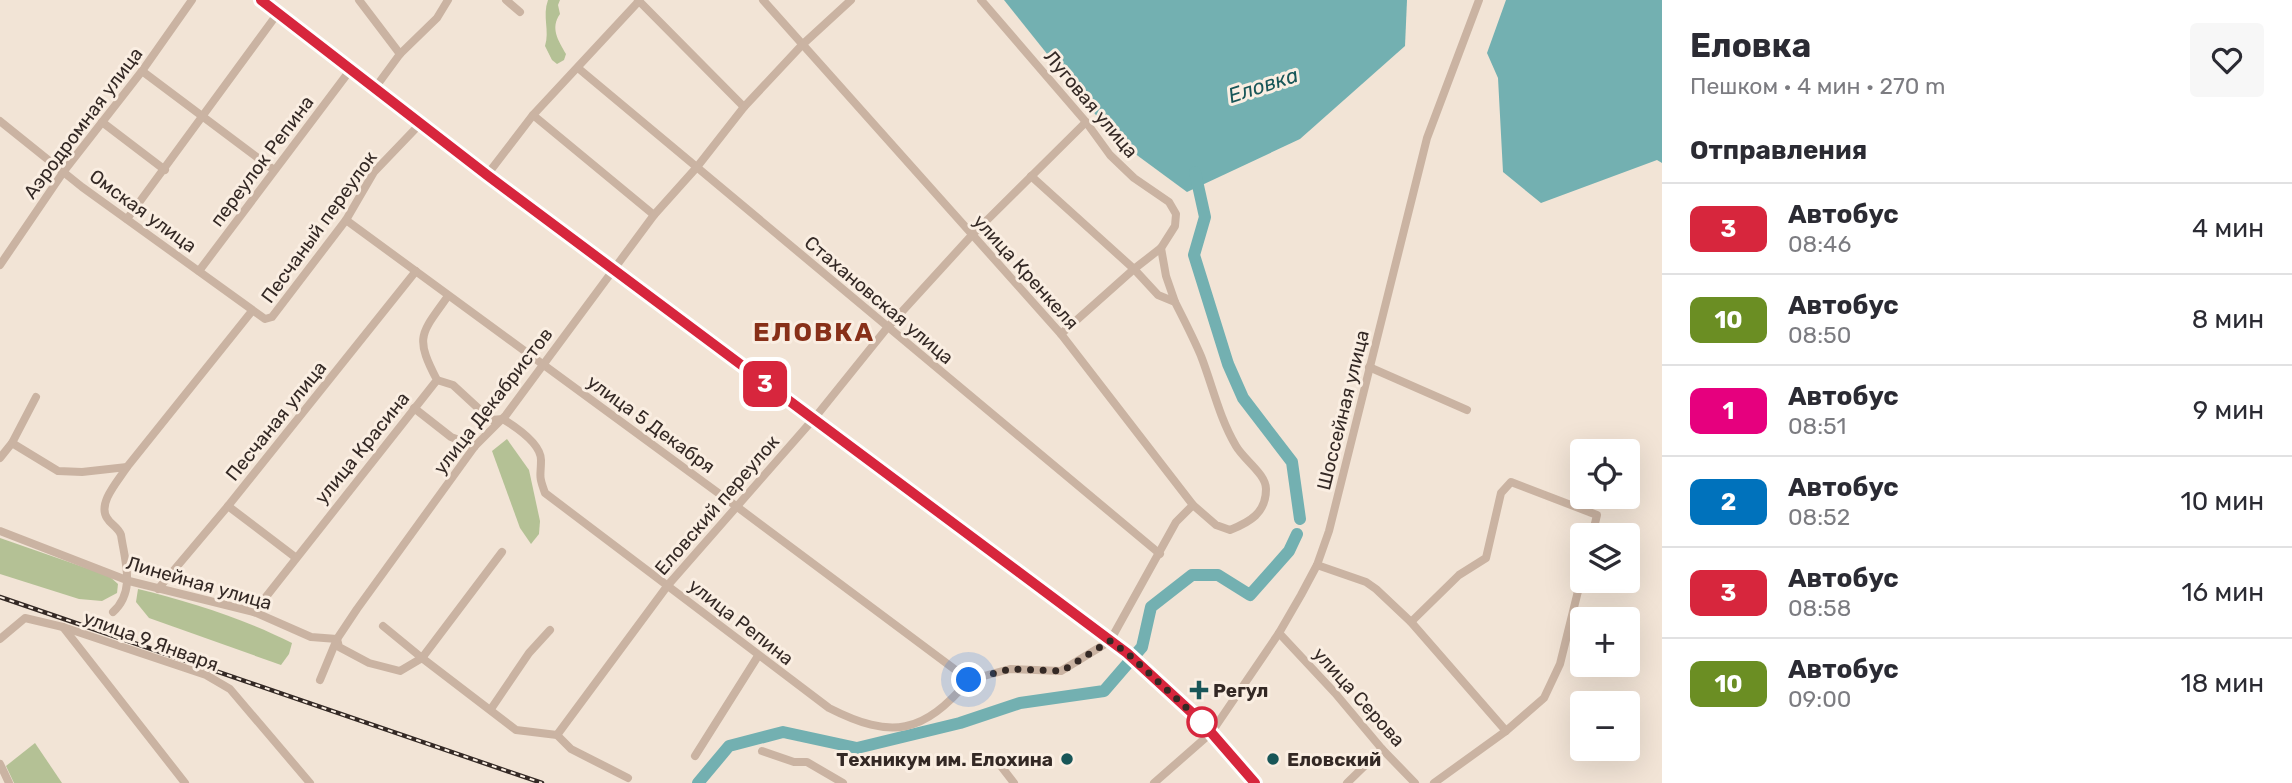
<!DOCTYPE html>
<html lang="ru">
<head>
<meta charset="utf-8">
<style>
  body { margin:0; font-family:Rubik,sans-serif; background:#f7f7f7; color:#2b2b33; height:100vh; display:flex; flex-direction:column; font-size:26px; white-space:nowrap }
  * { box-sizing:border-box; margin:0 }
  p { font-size:23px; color:#7c7c81 }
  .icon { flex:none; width:38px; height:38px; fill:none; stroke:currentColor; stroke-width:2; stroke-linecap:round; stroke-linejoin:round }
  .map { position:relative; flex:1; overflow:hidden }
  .drawer { display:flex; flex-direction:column; background:#fff; width:630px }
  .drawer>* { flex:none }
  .badge { padding:0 14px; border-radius:10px; font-size:24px; line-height:46px }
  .fabs { position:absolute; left:1570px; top:439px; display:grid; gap:14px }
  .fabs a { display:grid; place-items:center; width:70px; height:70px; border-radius:7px; background:#fff; box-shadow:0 7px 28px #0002; font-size:35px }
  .you { position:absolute; width:35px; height:35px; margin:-18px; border:5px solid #fff; border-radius:50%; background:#1a73e8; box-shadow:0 0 0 10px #1a73e833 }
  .map>.badge { position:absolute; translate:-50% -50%; box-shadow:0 0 0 4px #fff }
  h2 { padding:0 28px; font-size:26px; line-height:63px }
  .round { display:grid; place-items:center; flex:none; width:74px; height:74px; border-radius:7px; background:#f7f7f7 }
  .headline { display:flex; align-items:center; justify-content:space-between; height:119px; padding:0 28px }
  h1 { font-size:33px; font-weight:700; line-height:52px }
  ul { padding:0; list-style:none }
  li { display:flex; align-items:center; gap:21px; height:91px; padding:0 28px; border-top:2px solid #e1e1e2 }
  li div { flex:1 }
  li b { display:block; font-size:26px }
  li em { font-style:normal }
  li .badge { min-width:77px; font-weight:700; text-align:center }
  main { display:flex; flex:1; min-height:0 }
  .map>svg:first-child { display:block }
  .green { fill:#b4c195 }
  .water { fill:#73b0b1 }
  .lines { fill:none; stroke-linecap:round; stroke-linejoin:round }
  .river { stroke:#73b0b1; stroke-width:12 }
  .street { stroke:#cab3a2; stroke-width:8 }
  .secondary { stroke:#9e8173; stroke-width:10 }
  .rail-casing { stroke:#342925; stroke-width:4.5 }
  .rail { stroke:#faeee2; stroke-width:2; stroke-dasharray:5; stroke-linecap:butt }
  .line-casing { stroke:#fff; stroke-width:16 }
  .line { stroke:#d7263d; stroke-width:10 }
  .walk { stroke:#342925; stroke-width:7; stroke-dasharray:0 12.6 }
  .poi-dot { fill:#185658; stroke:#faeee2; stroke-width:2.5 }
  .stop-dot { fill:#fff; stroke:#d7263d; stroke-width:3.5 }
  .labels { text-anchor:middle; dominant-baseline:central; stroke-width:6; stroke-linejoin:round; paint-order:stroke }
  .street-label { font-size:19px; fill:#342925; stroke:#faeee2 }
  .poi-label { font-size:19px; font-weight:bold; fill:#342925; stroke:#faeee2; text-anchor:start }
  .water-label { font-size:21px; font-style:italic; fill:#185658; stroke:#faeee2 }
  .district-label { font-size:26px; font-weight:bold; letter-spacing:2px; fill:#883019; stroke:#faeee2 }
</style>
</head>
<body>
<main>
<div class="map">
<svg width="1662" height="783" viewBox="0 0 1662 783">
  <rect width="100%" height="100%" fill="#f2e4d6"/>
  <g class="green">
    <path d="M 548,0 L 560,0 L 558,5 L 560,14 C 550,28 558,40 566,54 L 564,60 L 557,64 L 552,60 L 545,46 C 550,31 542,16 548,0 Z"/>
    <polygon points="507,439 529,470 540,521 539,534 531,544 520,528 492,451"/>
    <polygon points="0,538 109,576 118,584 117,593 102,601 79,599 0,574"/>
    <path d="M 138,589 C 188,601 245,619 292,643 L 289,654 L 281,665 L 149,618 L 136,602 Z"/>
    <polygon points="35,743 62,783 14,783 6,766"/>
  </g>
  <g class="water">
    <polygon points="1004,0 1407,0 1405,46 1300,139 1187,192 1115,139"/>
    <polygon points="1506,0 1662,0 1662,163 1657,160 1541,203 1503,172 1498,78 1487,53"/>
  </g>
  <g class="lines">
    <g class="river">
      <polyline points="1195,172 1205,217 1194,255 1228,364 1243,398 1292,462 1300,519"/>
      <polyline points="698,783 729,746 783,732 857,748 960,723 1020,703 1104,691 1142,647 1151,607 1192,575 1218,575 1250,595 1289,551 1297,534"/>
    </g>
    <g class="street">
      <polyline points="359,0 400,54"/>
      <polyline points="506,0 520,12"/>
      <polyline points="638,0 744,107"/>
      <path d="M 763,0 L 1061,334 L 1193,505 L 1216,525 L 1230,530 C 1250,522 1266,513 1266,489 C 1266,474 1244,460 1236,446 C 1219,417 1213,387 1201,356 C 1193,337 1184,320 1175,302 L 1158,295 L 1134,269 L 1031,176"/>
      <polyline points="981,0 1086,122 1110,155 1134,178 1169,202 1176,214 1175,226 1161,248 1166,276 1175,302"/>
      <polyline points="578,68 1160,554"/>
      <polyline points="142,71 274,170"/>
      <polyline points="375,88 400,54 437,18 448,0"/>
      <polyline points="533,115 654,215"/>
      <polyline points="0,121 82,187 265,319 272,317 346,220 374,172 420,124"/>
      <polyline points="102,122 165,170"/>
      <polyline points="487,175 533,115 639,1"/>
      <polyline points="127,219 278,13"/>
      <polyline points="346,220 736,506 969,680"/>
      <polyline points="0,265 64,171 142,71 192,0"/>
      <polyline points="199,271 351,69"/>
      <polyline points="1061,334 1134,269 1161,248"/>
      <polyline points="1369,367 1467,410"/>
      <path d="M 437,380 L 453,385 L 491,420 L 503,419 C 516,427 541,444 541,460 C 541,477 538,474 545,493 L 829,708 C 892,740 923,734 969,680"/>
      <polyline points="414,408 451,437 475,446"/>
      <path d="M 12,443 L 58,471 L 82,472 L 127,467 C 119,480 97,503 107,518 C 111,525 118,527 121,535 C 125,562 136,591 113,612"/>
      <polyline points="0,458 12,443 36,397"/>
      <polyline points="127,467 252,311"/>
      <polyline points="228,506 295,557"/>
      <polyline points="0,531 129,581 254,612 311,637 337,639 339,647 369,663 400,671 422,658 516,730 557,735 571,749 628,778"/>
      <polyline points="1317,565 1366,582 1376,589 1411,622 1506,731"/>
      <polyline points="158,589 228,506 416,271"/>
      <path d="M 254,612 L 437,380 C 414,336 421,334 448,296"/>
      <polyline points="1411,622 1459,575 1486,558 1501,493 1511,482 1597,515 1592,536"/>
      <polyline points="383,626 422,658 502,552"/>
      <polyline points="63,627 206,675 230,689 310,783"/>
      <polyline points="1279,633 1335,693 1382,749 1415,783"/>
      <polyline points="0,639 25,618 63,627 185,783"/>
      <polyline points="320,680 337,639 357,609 475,446 506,415 654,215 697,167 744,107 802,45 851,0"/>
      <polyline points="969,680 1010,669 1061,671 1110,641 1176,522 1193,505"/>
      <polyline points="491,709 529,653 550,630"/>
      <polyline points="557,735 668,585 817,415 887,328 972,235 1086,122"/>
      <polyline points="762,751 794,762 807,762 843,783"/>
      <polyline points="695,756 758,656"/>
      <polyline points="997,761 1014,783"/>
      <polyline points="0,764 9,783"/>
      <polyline points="1154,783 1211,733 1279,633 1301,595 1317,565 1329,531 1427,138 1479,0"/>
      <polyline points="1347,783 1382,749"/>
      <polyline points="1434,783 1506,731 1544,698 1560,664 1582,575"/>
    </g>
    <polyline class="secondary" points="261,0 487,175 1127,654 1202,722 1255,783"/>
    <g class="rail-casing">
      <polyline id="rail" points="0,597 542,783"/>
    </g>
    <use href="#rail" class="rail"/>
  </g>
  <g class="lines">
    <g class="line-casing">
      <polyline id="line" points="261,0 487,175 1127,653 1202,722 1255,783"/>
    </g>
    <use href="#line" class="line"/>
    <polyline class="walk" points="969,680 1010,669 1062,671 1110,641 1127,653 1202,722"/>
  </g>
  <g class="poi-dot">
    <path d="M1195.5 679.5h7v7h7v7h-7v7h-7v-7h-7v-7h7z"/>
    <circle cx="1067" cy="759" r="7"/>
    <circle cx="1273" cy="759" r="7"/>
  </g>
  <circle class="stop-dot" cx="1202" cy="722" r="14"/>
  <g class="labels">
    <g class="street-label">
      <text transform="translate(1091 104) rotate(50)">Луговая улица</text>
      <text transform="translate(83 123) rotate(-53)">Аэродромная улица</text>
      <text transform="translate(262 161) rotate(-53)">переулок Репина</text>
      <text transform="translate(143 211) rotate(36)">Омская улица</text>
      <text transform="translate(319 227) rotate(-54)">Песчаный переулок</text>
      <text transform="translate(1026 272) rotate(48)">улица Кренкеля</text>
      <text transform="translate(879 300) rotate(40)">Стахановская улица</text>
      <text transform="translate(493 401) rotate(-52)">улица Декабристов</text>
      <text transform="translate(1343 410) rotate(-76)">Шоссейная улица</text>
      <text transform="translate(276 421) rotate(-51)">Песчаная улица</text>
      <text transform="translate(651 424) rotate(36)">улица 5 Декабря</text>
      <text transform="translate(362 448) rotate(-51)">улица Красина</text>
      <text transform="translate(717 505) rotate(-49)">Еловский переулок</text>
      <text transform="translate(199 583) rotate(16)">Линейная улица</text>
      <text transform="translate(741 622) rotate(38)">улица Репина</text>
      <text transform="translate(151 641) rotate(20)">улица 9 Января</text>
      <text transform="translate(1359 697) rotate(48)">улица Серова</text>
    </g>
    <g class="poi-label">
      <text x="1213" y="690">Регул</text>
      <text x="1053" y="759" text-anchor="end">Техникум им. Елохина</text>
      <text x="1287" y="759">Еловский</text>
    </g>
    <g class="water-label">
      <text transform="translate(1263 85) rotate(-18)">Еловка</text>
    </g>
    <g class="district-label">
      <text x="814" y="332">ЕЛОВКА</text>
    </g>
  </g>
</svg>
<div class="fabs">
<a><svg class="icon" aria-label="locate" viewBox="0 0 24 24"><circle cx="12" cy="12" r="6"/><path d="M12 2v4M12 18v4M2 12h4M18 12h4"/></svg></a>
<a><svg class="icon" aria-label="layers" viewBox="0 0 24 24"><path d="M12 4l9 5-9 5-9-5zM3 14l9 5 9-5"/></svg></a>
<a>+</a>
<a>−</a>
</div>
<div class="you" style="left:969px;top:680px"></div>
<b class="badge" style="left:765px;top:384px;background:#d7263d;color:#fff">3</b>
</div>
<section class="drawer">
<div class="headline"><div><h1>Еловка</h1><p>Пешком · 4 мин · 270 m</p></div><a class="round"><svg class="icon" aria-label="heart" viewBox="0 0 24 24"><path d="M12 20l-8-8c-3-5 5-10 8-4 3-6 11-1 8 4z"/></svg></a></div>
<h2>Отправления</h2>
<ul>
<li><span class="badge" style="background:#d7263d;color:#fff">3</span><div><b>Автобус</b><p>08:46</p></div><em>4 мин</em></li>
<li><span class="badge" style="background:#6b8e23;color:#fff">10</span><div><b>Автобус</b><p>08:50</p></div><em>8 мин</em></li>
<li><span class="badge" style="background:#e6007e;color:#fff">1</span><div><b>Автобус</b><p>08:51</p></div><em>9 мин</em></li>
<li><span class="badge" style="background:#0072bc;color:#fff">2</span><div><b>Автобус</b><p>08:52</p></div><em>10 мин</em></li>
<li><span class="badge" style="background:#d7263d;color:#fff">3</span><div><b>Автобус</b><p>08:58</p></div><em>16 мин</em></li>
<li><span class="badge" style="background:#6b8e23;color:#fff">10</span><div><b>Автобус</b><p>09:00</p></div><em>18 мин</em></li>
</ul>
</section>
</main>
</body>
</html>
